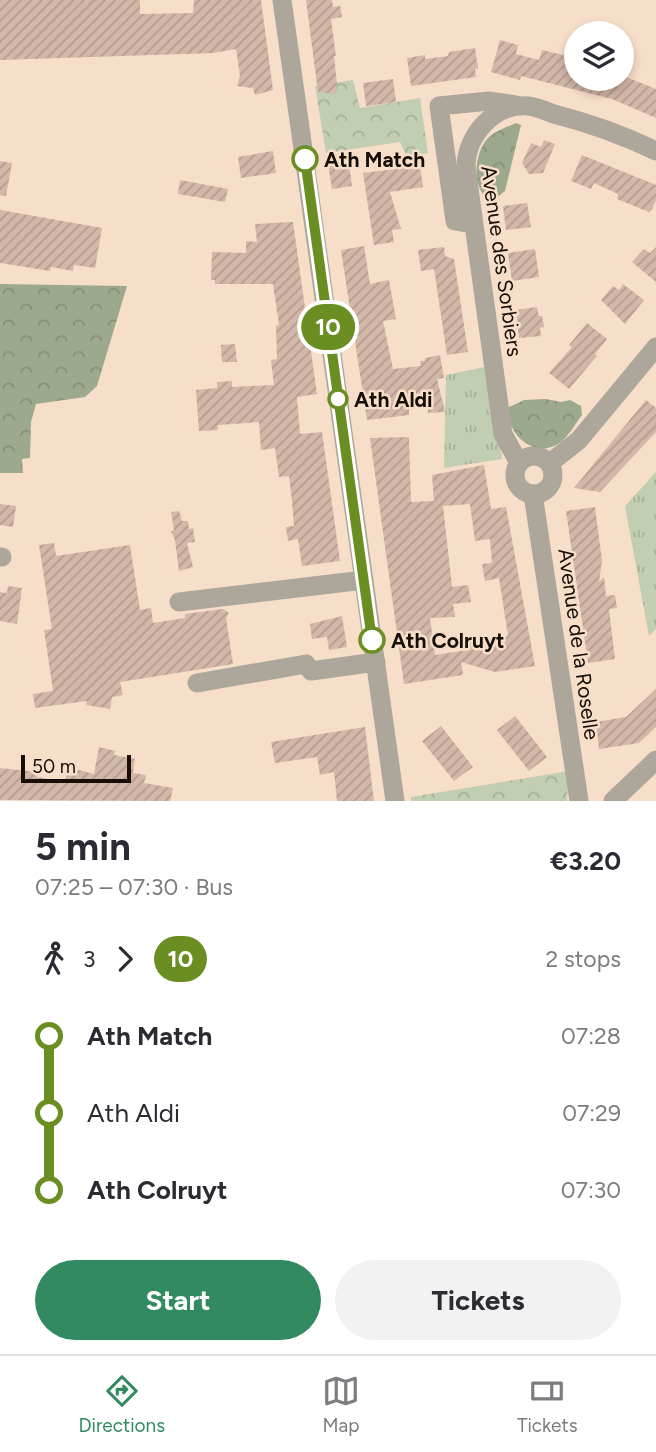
<!DOCTYPE html>
<html lang="en">
<head>
<meta charset="utf-8">
<style>
  body { margin:0; font-family:Figtree,sans-serif; background:#f2f2f3; color:#2b2b33; height:100vh; display:flex; flex-direction:column; font-size:26px; white-space:nowrap }
  * { box-sizing:border-box; margin:0 }
  p { font-size:23px; color:#7c7c81 }
  .icon { flex:none; width:38px; height:38px; fill:none; stroke:currentColor; stroke-width:2; stroke-linecap:round; stroke-linejoin:round }
  .map { position:relative; height:801px; overflow:hidden }
  .panel { display:flex; flex-direction:column; background:#fff; flex:1 }
  .panel>* { flex:none }
  .badge { padding:0 14px; border-radius:23px; font-size:24px; line-height:46px }
  .fabs { position:absolute; left:564px; top:21px; display:grid; gap:14px }
  .fabs a { display:grid; place-items:center; width:70px; height:70px; border-radius:50%; background:#fff; box-shadow:0 4px 10px #0003; font-size:35px }
  .scale { position:absolute; left:21px; bottom:18px; width:110px; box-sizing:border-box; padding-left:7px; border:4px solid #160e07; border-top:0; font-size:19px; line-height:24px; white-space:nowrap; color:#160e07; -webkit-text-stroke:5px #f6dec9; paint-order:stroke }
  .map>.badge { position:absolute; translate:-50% -50%; box-shadow:0 0 0 4px #fff }
  .legs { display:flex; align-items:center; gap:10px; height:77px; padding:0 35px; font-size:23px }
  .legs p { margin-inline-start:auto }
  .headline { display:flex; align-items:center; justify-content:space-between; height:119px; padding:0 35px }
  h1 { font-size:38px; font-weight:700; line-height:52px }
  .action { display:flex; gap:14px; margin-top:auto; padding:14px 35px }
  .action a { flex:1; height:80px; border-radius:42px; background:#328b60; color:#fff; font-size:28px; font-weight:700; line-height:80px; text-align:center }
  .action a+a { background:#f2f2f3; color:#2b2b33 }
  ul { padding:0 35px; list-style:none }
  li { display:flex; align-items:center; gap:24px; height:77px; font-size:26px }
  li i { display:grid; place-items:center; width:10px; height:100%; margin:0 9px; background:currentColor }
  li i::after { content:''; width:18px; height:18px; margin:-9px; border:5px solid; border-radius:50%; background:#fff }
  li p { margin-inline-start:auto }
  li:first-child i { background:linear-gradient(#0000 50%,currentColor 0) }
  li:last-child i { background:linear-gradient(currentColor 50%,#0000 0) }
  .tabs { display:flex; justify-content:space-around; align-items:center; height:98px; border-top:2px solid #e1e1e2; background:#fff; font-size:19px; color:#7c7c81 }
  .tabs a { display:grid; justify-items:center; gap:4px }
  .tabs .active { color:#328b60 }
  .map>svg:first-child { display:block }
  .grass { fill:url(#grass-tufts) }
  .forest { fill:url(#forest-crowns) }
  .park { fill:url(#park-crowns) }
  .building { fill:url(#building-hatch); fill-rule:evenodd }
  .lines { fill:none; stroke-linecap:round; stroke-linejoin:round }
  .minor { stroke:#aca69b; stroke-width:19 }
  .line-1-casing { stroke:#fff; stroke-width:16 }
  .line-1 { stroke:#6b8e23; stroke-width:10 }
  .stop-1-dot { fill:#fff; stroke:#6b8e23; stroke-width:3.5 }
  .labels { text-anchor:middle; dominant-baseline:central; stroke-width:5; stroke-linejoin:round; paint-order:stroke }
  .stop-label { font-size:21px; font-weight:bold; fill:#160e07; stroke:#f6dec9; text-anchor:start }
  .street-label { font-size:21px; fill:#160e07; stroke:#f6dec9 }
</style>
</head>
<body>
<div class="map">
<svg width="656" height="801" viewBox="0 0 656 801">
  <defs>
    <pattern id="grass-tufts" width="24" height="20" patternUnits="userSpaceOnUse" patternTransform="scale(1.75)"><rect width="24" height="20" fill="#c2ceb1"/><path d="M3 7l-1-3M5 7V3M7 7l1-3M15 17l-1-3M17 17v-4M19 17l1-3" fill="none" stroke="#a6b097"/></pattern>
    <pattern id="forest-crowns" width="20" height="18" patternUnits="userSpaceOnUse" patternTransform="scale(1.75)"><rect width="20" height="18" fill="#9da98c"/><path d="M2 6a3 3 0 1 1 6 0M12 15a3 3 0 1 1 6 0" fill="none" stroke="#869077"/></pattern>
    <pattern id="park-crowns" width="20" height="18" patternUnits="userSpaceOnUse" patternTransform="scale(1.75)"><rect width="20" height="18" fill="#c2ceb1"/><path d="M2 6a3 3 0 1 1 6 0M12 15a3 3 0 1 1 6 0" fill="none" stroke="#a6b097"/></pattern>
    <pattern id="building-hatch" width="6" height="6" patternUnits="userSpaceOnUse" patternTransform="scale(1.75)"><rect width="6" height="6" fill="#d3b7a8"/><path d="M-1 1l2-2M0 6l6-6M5 7l2-2" fill="none" stroke="#b49c8f"/></pattern>
  </defs>
  <rect width="100%" height="100%" fill="#f6dec9"/>
  <g class="grass">
    <polygon points="489,366 502,459 444,468 446,375"/>
    <polygon points="656,472 656,629 649,636 625,506"/>
  </g>
  <g class="forest">
    <path d="M 516,123 L 521,125 L 505,191 L 495,199 L 489,200 C 471,188 474,155 487,139 C 493,132 507,127 516,123 Z"/>
    <polygon points="0,284 127,286 97,386 85,397 36,404 31,422 30,458 22,459 23,473 0,473"/>
    <path d="M 546,399 L 561,402 L 570,400 L 581,406 L 582,415 C 575,424 568,438 558,444 C 533,459 505,433 509,407 L 524,400 Z"/>
  </g>
  <g class="park">
    <polygon points="353,80 360,108 420,98 428,153 407,157 400,142 326,153 315,86"/>
    <polygon points="569,771 567,801 411,801 411,797"/>
  </g>
  <g class="building">
    <polygon points="0,0 140,0 140,14 193,13 194,0 261,0 273,90 255,95 253,88 237,86 240,76 236,49 213,53 0,60"/>
    <polygon points="306,0 332,0 333,7 340,6 342,17 331,19 336,56 334,56 337,84 336,94 318,92"/>
    <polygon points="500,40 518,45 516,54 539,60 542,50 576,58 576,79 621,79 621,75 656,89 656,118 612,99 521,76 520,80 491,72"/>
    <polygon points="475,48 478,69 475,68 476,77 411,86 407,58 425,55 425,59 448,56 449,52"/>
    <polygon points="393,79 396,102 366,106 363,83"/>
    <polygon points="544,140 555,144 543,173 529,174 522,163 531,143 541,147"/>
    <polygon points="273,151 276,173 241,178 238,157"/>
    <polygon points="582,155 656,185 656,200 652,209 649,212 617,199 618,194 594,183 591,189 571,181"/>
    <polygon points="348,157 352,186 332,189 328,164"/>
    <polygon points="0,161 12,163 6,196 0,195"/>
    <polygon points="420,166 423,187 390,192 401,229 392,230 394,242 374,245 363,173"/>
    <polygon points="180,180 228,189 225,202 178,194"/>
    <polygon points="527,203 531,227 506,230 503,206"/>
    <polygon points="0,210 102,228 95,268 74,265 73,271 51,267 50,271 0,263"/>
    <polygon points="293,222 317,394 297,397 300,434 322,432 340,561 302,566 298,539 288,541 286,527 294,526 292,501 289,476 279,477 275,448 261,450 259,422 218,425 218,430 199,431 196,390 217,388 217,382 232,381 232,387 274,385 271,360 277,359 276,326 279,325 273,284 215,284 215,280 211,280 212,252 246,253 246,241 257,242 255,224"/>
    <polygon points="364,246 370,284 389,280 396,319 383,321 393,369 421,366 420,361 425,361 425,358 440,355 444,378 437,379 445,412 428,413 427,399 409,399 409,415 367,420 341,250"/>
    <polygon points="444,247 445,256 454,259 468,352 447,355 434,269 421,271 418,250"/>
    <polygon points="656,247 656,282 632,262 644,249 650,253"/>
    <polygon points="535,249 539,277 512,281 508,253"/>
    <polygon points="623,284 644,300 625,324 601,300 613,286 619,290"/>
    <polygon points="537,307 539,316 542,316 544,327 540,328 541,336 519,338 516,310"/>
    <polygon points="587,323 607,339 595,354 597,356 569,389 549,373 572,347 569,345"/>
    <polygon points="235,344 237,362 222,362 221,345"/>
    <polygon points="646,400 656,408 656,432 600,492 574,488"/>
    <path d="M 409,437 L 411,502 L 434,501 L 432,475 L 484,465 L 491,509 L 506,507 L 535,666 L 495,672 L 461,662 L 463,675 L 404,684 L 370,438 ZM 470,504 L 475,541 L 490,539 L 492,563 L 482,564 L 485,581 L 499,578 L 508,636 L 466,643 L 467,650 L 435,655 L 430,618 L 455,617 L 453,604 L 471,602 L 468,585 L 452,587 L 443,506 Z"/>
    <polygon points="0,504 16,506 13,527 0,525"/>
    <polygon points="595,507 602,561 599,582 604,577 606,596 615,595 617,608 609,609 615,659 588,663 566,511"/>
    <polygon points="179,511 182,521 188,521 189,529 193,528 195,542 187,543 193,567 179,571 175,540 171,531 174,531 171,512"/>
    <polygon points="54,543 56,556 130,545 140,610 151,608 153,623 185,618 185,614 223,609 229,613 226,618 233,664 120,682 123,695 112,697 110,709 86,705 87,701 35,708 33,694 53,691 44,630 52,629 39,545"/>
    <polygon points="8,586 22,588 17,624 0,621 0,592 7,593"/>
    <polygon points="342,616 347,647 329,650 327,637 312,639 310,624"/>
    <polygon points="656,689 656,727 639,743 599,749 596,722 626,717"/>
    <polygon points="515,716 547,757 529,771 497,730"/>
    <polygon points="441,726 473,767 454,781 422,741"/>
    <polygon points="365,727 374,801 337,801 334,772 320,775 317,757 275,763 271,742"/>
    <polygon points="99,747 115,751 114,755 135,759 133,773 146,775 144,783 173,788 170,801 0,800 0,768 37,772 37,777 65,782 68,767 94,774"/>
  </g>
  <g class="lines">
    <g class="minor">
      <polyline points="282,0 395,801"/>
      <polyline points="473,224 455,221 439,106 489,101 516,105"/>
      <circle cx="534" cy="475" r="19"/>
      <path d="M 519,463 L 503,434 L 466,167 C 466,136 494,103 528,106 C 537,107 546,111 554,114 C 589,123 623,135 656,151"/>
      <polyline points="550,463 579,440 656,347"/>
      <polyline points="533,494 579,801"/>
      <polyline points="0,557 2,557"/>
      <polyline points="179,602 364,580"/>
      <polyline points="197,683 306,664 311,671 376,662"/>
      <polyline points="613,801 656,760"/>
    </g>
  </g>
  <g class="lines">
    <g class="line-1-casing">
      <polyline id="line-1" points="305,159 372,640"/>
    </g>
    <use href="#line-1" class="line-1"/>
  </g>
  <g class="stop-1-dot">
    <circle cx="305" cy="159" r="12"/>
    <circle cx="338" cy="399" r="9"/>
    <circle cx="372" cy="640" r="12"/>
  </g>
  <g class="labels">
    <g class="stop-label">
      <text x="324" y="159">Ath Match</text>
      <text x="354" y="399">Ath Aldi</text>
      <text x="391" y="640">Ath Colruyt</text>
    </g>
    <g class="street-label">
      <text transform="translate(502 261) rotate(82)">Avenue des Sorbiers</text>
      <text transform="translate(579 644) rotate(82)">Avenue de la Roselle</text>
    </g>
  </g>
</svg>
<div class="fabs">
<a><svg class="icon" aria-label="layers" viewBox="0 0 24 24"><path d="M12 4l9 5-9 5-9-5zM3 14l9 5 9-5"/></svg></a>
</div>
<div class="scale">50 m</div>
<b class="badge" style="left:328px;top:327px;background:#6b8e23;color:#fff">10</b>
</div>
<section class="panel">
<div class="headline"><div><h1>5 min</h1><p>07:25 – 07:30 · Bus</p></div><b>€3.20</b></div>
<div class="legs"><svg class="icon" aria-label="walk" viewBox="0 0 24 24"><circle cx="13" cy="4" r="2"/><path d="M13 8l-2 6 4 7M11 14l-3 7M7 12l3-4h3l4 4"/></svg>3<svg class="icon" aria-label="forward" viewBox="0 0 24 24"><path d="M9 5l7 7-7 7"/></svg><b class="badge" style="background:#6b8e23;color:#fff">10</b><p>2 stops</p></div>
<ul>
<li><i style="color:#6b8e23"></i><b>Ath Match</b><p>07:28</p></li>
<li><i style="color:#6b8e23"></i><span>Ath Aldi</span><p>07:29</p></li>
<li><i style="color:#6b8e23"></i><b>Ath Colruyt</b><p>07:30</p></li>
</ul>
<div class="action"><a>Start</a><a>Tickets</a></div>
</section>
<nav class="tabs">
<a class="active"><svg class="icon" aria-label="directions" viewBox="0 0 24 24"><path d="M12 3l9 9-9 9-9-9zM9 14v-3h6M13 9l2 2-2 2"/></svg>Directions</a>
<a><svg class="icon" aria-label="map" viewBox="0 0 24 24"><path d="M3 6l6-2 6 2 6-2v14l-6 2-6-2-6 2zM9 4v14M15 6v14"/></svg>Map</a>
<a><svg class="icon" aria-label="tickets" viewBox="0 0 24 24"><path d="M3 7h18v10H3zM15 7v10"/></svg>Tickets</a>
</nav>
</body>
</html>
